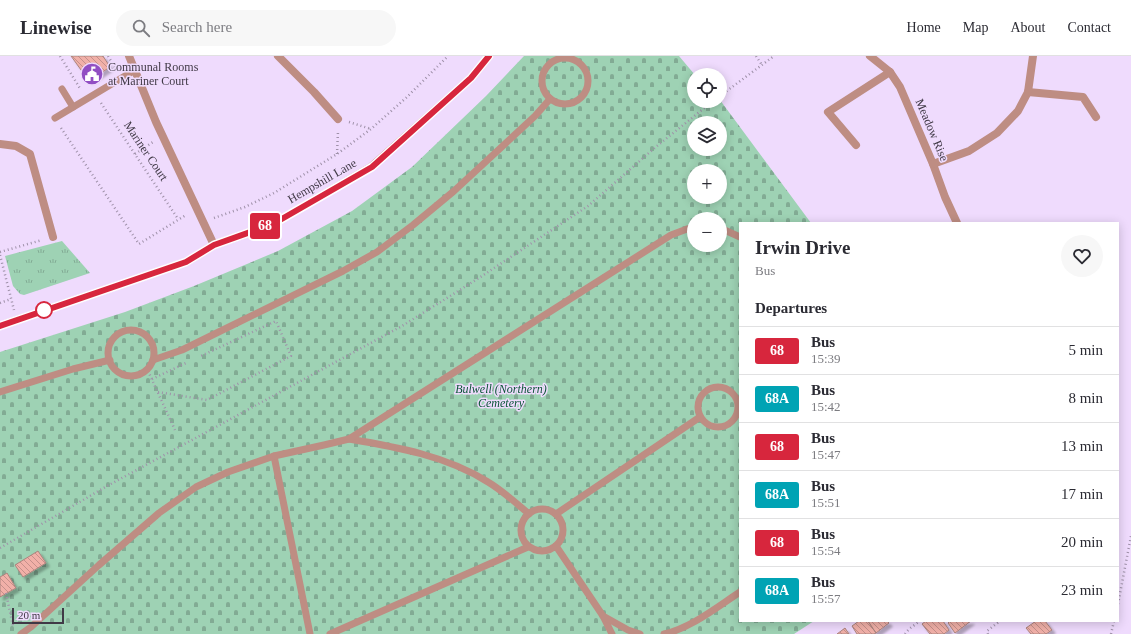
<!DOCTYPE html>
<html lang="en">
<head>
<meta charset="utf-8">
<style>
  body { margin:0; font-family:Georgia,serif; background:#f7f7f7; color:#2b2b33; height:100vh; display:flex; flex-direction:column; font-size:15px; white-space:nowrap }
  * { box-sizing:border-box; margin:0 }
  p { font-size:13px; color:#7c7c81 }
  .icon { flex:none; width:22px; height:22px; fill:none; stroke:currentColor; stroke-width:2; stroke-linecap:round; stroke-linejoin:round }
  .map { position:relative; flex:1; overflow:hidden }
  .details { position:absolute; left:739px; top:166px; width:380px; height:400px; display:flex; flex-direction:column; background:#fff; border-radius:0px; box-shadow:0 2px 10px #0003 }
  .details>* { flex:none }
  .badge { padding:0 8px; border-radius:3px; font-size:14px; line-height:26px }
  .buttons { position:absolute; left:687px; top:12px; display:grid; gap:8px }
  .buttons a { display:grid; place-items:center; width:40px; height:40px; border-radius:50%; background:#fff; box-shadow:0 2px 10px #0003; font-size:20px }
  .scale { position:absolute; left:12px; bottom:10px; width:52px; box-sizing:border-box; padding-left:4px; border:2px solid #403946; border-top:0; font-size:11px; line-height:14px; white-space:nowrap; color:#403946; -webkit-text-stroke:3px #efdbfd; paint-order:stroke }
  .map>.badge { position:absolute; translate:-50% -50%; box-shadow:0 0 0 2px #fff }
  h2 { padding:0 16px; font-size:15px; line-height:36px }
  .round { display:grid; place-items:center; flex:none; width:42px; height:42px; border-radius:21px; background:#f7f7f7 }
  .head { display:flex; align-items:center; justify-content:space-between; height:68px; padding:0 16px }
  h1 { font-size:19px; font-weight:700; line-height:30px }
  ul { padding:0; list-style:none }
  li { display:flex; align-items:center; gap:12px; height:48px; padding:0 16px; border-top:1px solid #e1e1e2 }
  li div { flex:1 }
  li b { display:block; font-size:15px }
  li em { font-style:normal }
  li .badge { min-width:44px; font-weight:700; text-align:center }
  header { display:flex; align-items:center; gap:24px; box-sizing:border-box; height:56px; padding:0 20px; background:#fff; border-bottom:1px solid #e1e1e2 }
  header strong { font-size:19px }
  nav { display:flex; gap:22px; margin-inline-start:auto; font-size:14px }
  .search { width:280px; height:36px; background:#f7f7f7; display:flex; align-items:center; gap:10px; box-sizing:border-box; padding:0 14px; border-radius:22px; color:#7c7c81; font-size:15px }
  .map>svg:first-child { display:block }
  .grass { fill:url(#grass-tufts) }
  .cemetery { fill:url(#cemetery-stones); fill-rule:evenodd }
  .building { fill:url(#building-back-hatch); stroke:#ab847e; filter:url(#shadow) }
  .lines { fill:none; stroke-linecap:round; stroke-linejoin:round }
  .path { stroke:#9f91a9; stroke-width:2.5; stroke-dasharray:1 3; stroke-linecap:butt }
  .service { stroke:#be8d83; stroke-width:7 }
  .minor { stroke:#be8d83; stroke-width:8 }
  .tertiary { stroke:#be8d83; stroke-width:8 }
  .line-casing { stroke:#fff; stroke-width:9 }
  .line { stroke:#d7263d; stroke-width:6 }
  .stop-dot { fill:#fff; stroke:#d7263d; stroke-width:2 }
  .labels { text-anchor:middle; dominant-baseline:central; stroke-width:3; stroke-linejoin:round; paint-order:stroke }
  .poi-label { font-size:12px; fill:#403946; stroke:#efdbfd; text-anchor:start }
  .street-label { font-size:12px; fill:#403946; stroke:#efdbfd }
  .park-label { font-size:12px; font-style:italic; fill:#0b5536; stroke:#efdbfd }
</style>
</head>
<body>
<header>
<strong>Linewise</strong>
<div class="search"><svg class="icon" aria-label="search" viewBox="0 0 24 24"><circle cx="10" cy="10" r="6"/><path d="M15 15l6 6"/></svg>Search here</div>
<nav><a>Home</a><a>Map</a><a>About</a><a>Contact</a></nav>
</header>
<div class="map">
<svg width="1131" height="578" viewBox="0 0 1131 578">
  <defs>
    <pattern id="grass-tufts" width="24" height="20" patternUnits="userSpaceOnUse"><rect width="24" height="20" fill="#9ed2b4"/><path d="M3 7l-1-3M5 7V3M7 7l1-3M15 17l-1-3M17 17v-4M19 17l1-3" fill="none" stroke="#82ab94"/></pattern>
    <pattern id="cemetery-stones" width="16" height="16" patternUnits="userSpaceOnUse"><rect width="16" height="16" fill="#9ed2b4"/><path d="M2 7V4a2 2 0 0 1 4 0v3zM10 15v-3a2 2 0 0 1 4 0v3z" fill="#82ab94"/></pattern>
    <pattern id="building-back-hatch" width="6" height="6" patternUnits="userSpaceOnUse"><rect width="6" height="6" fill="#f1b0a8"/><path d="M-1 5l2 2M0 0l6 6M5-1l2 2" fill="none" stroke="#c5908b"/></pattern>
    <filter id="shadow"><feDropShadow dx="3.5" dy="3.5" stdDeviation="1" flood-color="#0004"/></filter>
  </defs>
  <rect width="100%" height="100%" fill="#efdbfd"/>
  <polygon class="grass" points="62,185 90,217 24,239 20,238 13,230 5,200"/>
  <path class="cemetery" d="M 524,0 L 679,0 L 695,19 L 694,19 L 694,45 L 717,45 L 720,44 L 811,167 L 740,167 L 740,565 L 814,565 L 794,578 L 0,578 L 0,296 L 125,256 L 194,230 L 278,195 L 352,155 L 412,111 L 486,40 ZM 694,67 L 720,67 L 720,93 L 694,93 ZM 694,115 L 720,115 L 720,141 L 694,141 ZM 694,163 L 720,163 L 720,189 L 694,189 Z"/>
  <g class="building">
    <polygon points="71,0 103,0 110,11 89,25"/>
    <polygon points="38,495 46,507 23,521 15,509"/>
    <polygon points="7,517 16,532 0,541 0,521"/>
    <polygon points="859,565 868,565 876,577 874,578 857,578 852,570"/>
    <polygon points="868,565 887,565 889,567 876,577"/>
    <polygon points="926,565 943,565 949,574 944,578 930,578 922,568"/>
    <polygon points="950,565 971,565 955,577 948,567"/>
    <polygon points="1036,565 1045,565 1052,574 1046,578 1031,578 1026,572"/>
    <polygon points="845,572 849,578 837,578"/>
  </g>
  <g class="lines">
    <g class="path">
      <polyline points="60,0 81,34"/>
      <polyline points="108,0 116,13"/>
      <polyline points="756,0 762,9"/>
      <polyline points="563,3 563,0"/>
      <polyline points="720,40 774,0"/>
      <polyline points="101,47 178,163"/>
      <polyline points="349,66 371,73"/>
      <polyline points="61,72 139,188 186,159"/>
      <polyline points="135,98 153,86"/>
      <polyline points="337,98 338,75"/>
      <polyline points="214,162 245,151 274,137 337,98 371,73 407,41 448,0"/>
      <polyline points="0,196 42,184"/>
      <polyline points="0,199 14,254"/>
      <polyline points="0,247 11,243"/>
      <polyline points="148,315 175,374"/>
      <polyline points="152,323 186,307"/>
      <polyline points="158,336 207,344 291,300 276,265 201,300"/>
      <polyline points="0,492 109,429 402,270 479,222 588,150 657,90 713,45"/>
      <polyline points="6,537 13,570"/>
      <polyline points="1118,548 1131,480"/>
      <polyline points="905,578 909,573 920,565"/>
      <polyline points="988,578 987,575 1000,565"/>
      <polyline points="1111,578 1114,565"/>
    </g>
    <g class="service">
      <circle cx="565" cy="25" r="23"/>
      <polyline points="62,33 73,51"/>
      <polyline points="55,62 135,14"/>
      <polyline points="720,172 740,181"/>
      <circle cx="131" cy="297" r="23"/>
      <polyline points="153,304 182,294 343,215 377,196 413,169 454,135 535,60 550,43"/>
      <circle cx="718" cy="351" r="20"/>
      <polyline points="0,336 73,313 110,304"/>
      <path d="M 349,383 C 397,391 447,400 488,426 C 503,435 516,447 529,458"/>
      <polyline points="274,400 310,578"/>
      <circle cx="542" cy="474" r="21"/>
      <polyline points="556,458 700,361"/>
      <polyline points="556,490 603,560 612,578"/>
      <polyline points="603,560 628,574 640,578"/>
      <polyline points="21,578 31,571 99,509 159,457 196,431 228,416 274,400 324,389 349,383 671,179 687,173 694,172"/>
      <polyline points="330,578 528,491"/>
      <path d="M 664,578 C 691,572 717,551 740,536"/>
    </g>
    <g class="minor">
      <polyline points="278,0 314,36 338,63"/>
      <polyline points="870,0 890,16 900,31 933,108 945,141 957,167"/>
      <polyline points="1028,36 1083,41 1096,61"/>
      <polyline points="0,88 16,90 30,98 53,181"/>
      <polyline points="856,89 828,56 890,16"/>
      <polyline points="933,108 969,95 997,77 1018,55 1028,36 1033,0"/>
    </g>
    <g class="tertiary">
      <polyline points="129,0 156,66 214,189"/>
      <polyline points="0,270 186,206 214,189 273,168 371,111 471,22 489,0"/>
    </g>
  </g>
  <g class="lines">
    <g class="line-casing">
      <polyline id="line" points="0,270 186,206 214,189 273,168 372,111 471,22 489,0"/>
    </g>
    <use href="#line" class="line"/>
  </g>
  <defs>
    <g id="civic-disc" transform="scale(1.15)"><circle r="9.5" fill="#914ec3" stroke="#efdbfd"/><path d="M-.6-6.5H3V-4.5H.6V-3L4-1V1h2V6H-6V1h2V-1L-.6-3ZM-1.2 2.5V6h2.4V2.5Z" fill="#fff"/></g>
  </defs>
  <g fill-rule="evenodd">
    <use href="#civic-disc" x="92" y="18"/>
  </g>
  <circle class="stop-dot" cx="44" cy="254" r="8"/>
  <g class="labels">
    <g class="poi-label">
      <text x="108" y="11">Communal Rooms<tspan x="108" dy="14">at Mariner Court</tspan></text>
    </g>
    <g class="street-label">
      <text transform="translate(932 74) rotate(67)">Meadow Rise</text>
      <text transform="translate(146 95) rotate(56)">Mariner Court</text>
      <text transform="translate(322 125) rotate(-30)">Hempshill Lane</text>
    </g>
    <g class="park-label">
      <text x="501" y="333">Bulwell (Northern)<tspan x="501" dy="14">Cemetery</tspan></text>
    </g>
  </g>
</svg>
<div class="buttons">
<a><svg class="icon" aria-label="locate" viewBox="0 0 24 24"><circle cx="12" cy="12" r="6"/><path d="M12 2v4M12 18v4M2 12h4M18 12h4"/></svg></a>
<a><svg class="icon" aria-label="layers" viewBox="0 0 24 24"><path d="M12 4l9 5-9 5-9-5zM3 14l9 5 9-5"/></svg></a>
<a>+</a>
<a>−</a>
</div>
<div class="scale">20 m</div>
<b class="badge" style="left:265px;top:170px;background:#d7263d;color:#fff">68</b>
<section class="details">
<div class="head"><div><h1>Irwin Drive</h1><p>Bus</p></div><a class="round"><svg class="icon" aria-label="heart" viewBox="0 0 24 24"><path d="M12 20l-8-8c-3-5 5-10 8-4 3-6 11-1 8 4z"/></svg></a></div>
<h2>Departures</h2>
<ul>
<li><span class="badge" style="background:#d7263d;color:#fff">68</span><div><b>Bus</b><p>15:39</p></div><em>5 min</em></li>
<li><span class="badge" style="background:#00a3b4;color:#fff">68A</span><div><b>Bus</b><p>15:42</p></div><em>8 min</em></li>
<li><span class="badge" style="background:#d7263d;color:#fff">68</span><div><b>Bus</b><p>15:47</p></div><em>13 min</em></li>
<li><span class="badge" style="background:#00a3b4;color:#fff">68A</span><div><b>Bus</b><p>15:51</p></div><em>17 min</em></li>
<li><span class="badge" style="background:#d7263d;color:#fff">68</span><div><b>Bus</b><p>15:54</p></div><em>20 min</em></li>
<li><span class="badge" style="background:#00a3b4;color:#fff">68A</span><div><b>Bus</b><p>15:57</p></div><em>23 min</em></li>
</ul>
</section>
</div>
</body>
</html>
